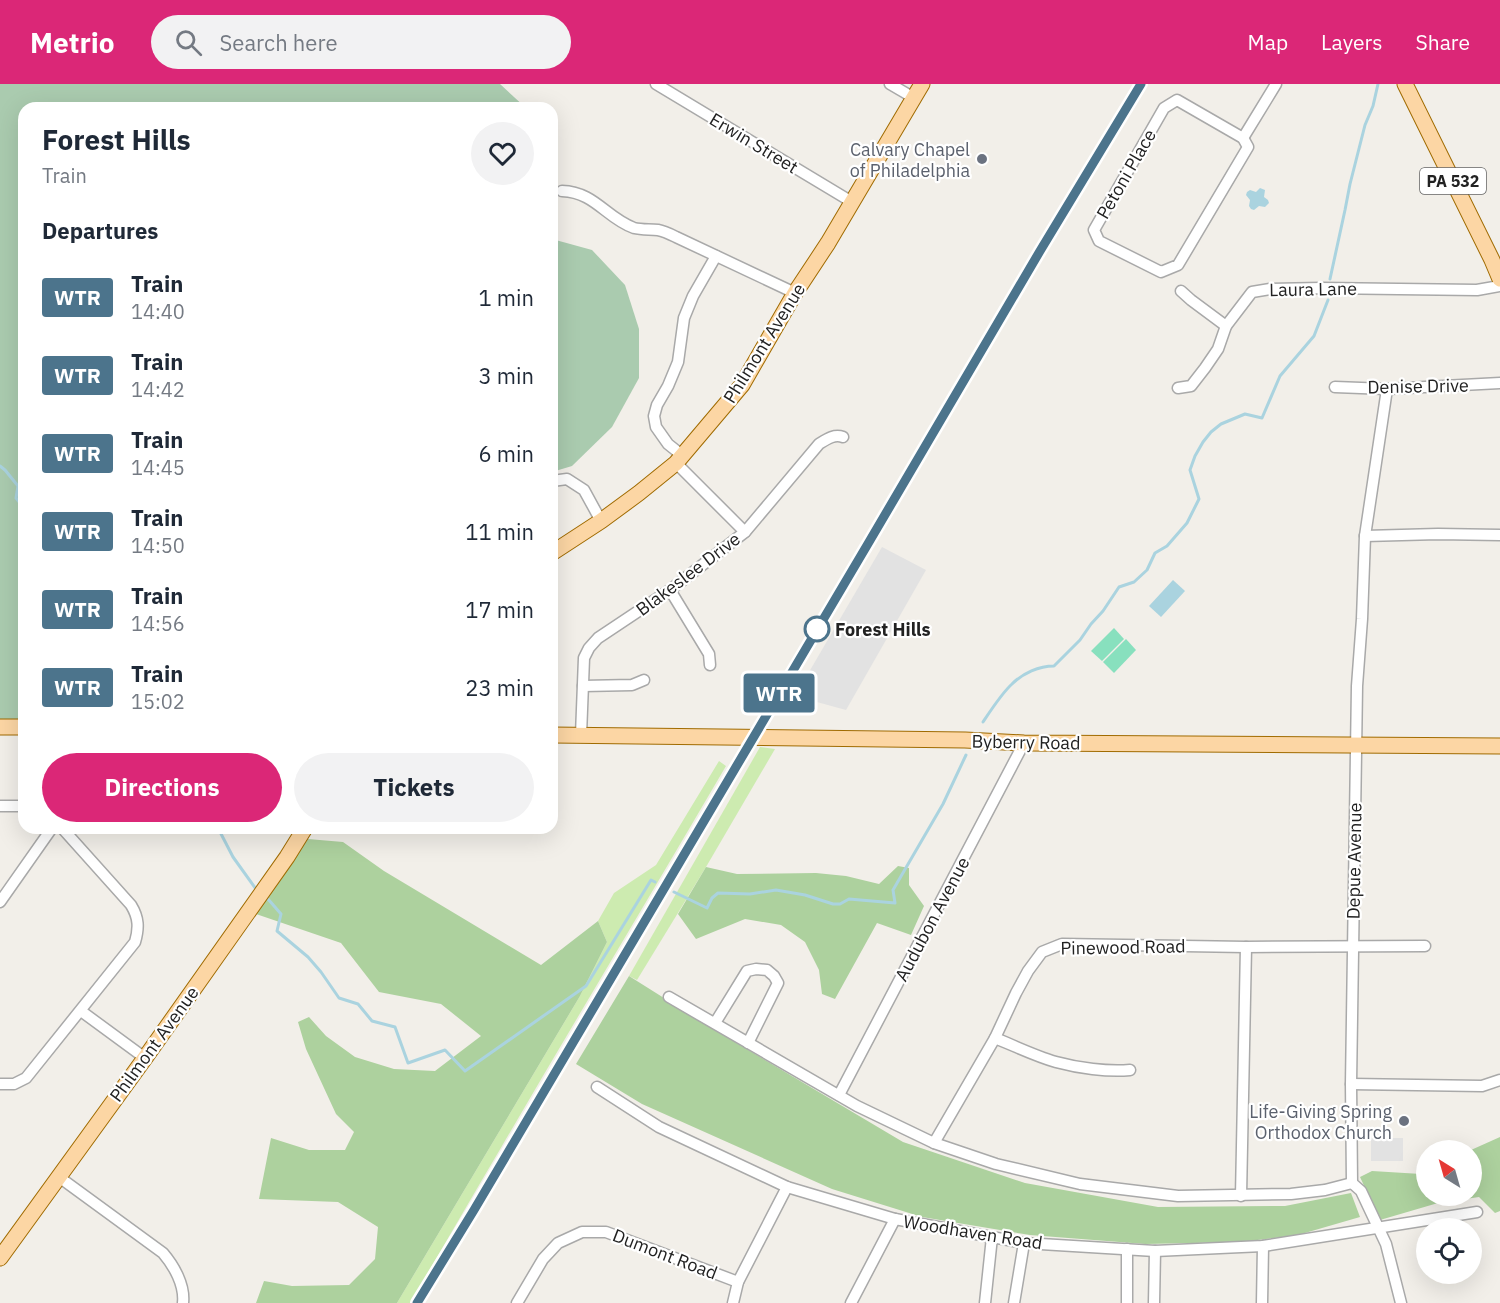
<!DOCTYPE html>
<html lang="en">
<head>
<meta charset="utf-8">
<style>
  body { margin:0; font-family:"IBM Plex Sans",sans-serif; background:#f2f2f3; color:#1f2937; height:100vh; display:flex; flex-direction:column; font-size:22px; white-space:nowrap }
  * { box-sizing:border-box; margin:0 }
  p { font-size:20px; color:#747a83 }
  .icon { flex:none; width:33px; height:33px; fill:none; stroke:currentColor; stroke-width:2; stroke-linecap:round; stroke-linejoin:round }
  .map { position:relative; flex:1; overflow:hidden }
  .drawer { position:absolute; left:18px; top:18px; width:540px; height:732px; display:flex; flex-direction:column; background:#fff; border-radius:18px; box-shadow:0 6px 24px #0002 }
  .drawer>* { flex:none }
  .badge { padding:0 12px; border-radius:4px; font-size:21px; line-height:39px }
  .needle { width:39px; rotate:323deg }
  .buttons { position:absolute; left:1416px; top:1056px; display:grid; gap:12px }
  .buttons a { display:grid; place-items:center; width:66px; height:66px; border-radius:50%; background:#fff; box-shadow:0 6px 24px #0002; font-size:30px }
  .map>.badge { position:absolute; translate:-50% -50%; box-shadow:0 0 0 3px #fff }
  h2 { padding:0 24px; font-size:22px; line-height:54px }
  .round { display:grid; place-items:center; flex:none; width:63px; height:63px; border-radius:32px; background:#f2f2f3 }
  .summary { display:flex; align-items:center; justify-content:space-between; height:102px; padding:0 24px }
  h1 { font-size:28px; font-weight:700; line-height:45px }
  .button { display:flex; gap:12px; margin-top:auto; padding:12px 24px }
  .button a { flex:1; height:69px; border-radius:36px; background:#db2777; color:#fff; font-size:24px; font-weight:700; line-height:69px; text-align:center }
  .button a+a { background:#f2f2f3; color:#1f2937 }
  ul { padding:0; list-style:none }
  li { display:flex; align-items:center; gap:18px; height:78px; padding:0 24px }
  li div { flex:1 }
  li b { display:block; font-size:22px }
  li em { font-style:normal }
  li .badge { min-width:66px; font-weight:700; text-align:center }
  header { display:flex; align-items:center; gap:36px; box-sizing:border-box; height:84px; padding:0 30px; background:#db2777; color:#fff }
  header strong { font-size:28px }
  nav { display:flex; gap:33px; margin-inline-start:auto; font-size:21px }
  .search { width:420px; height:54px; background:#f2f2f3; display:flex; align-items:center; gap:15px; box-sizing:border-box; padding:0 21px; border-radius:33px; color:#747a83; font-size:22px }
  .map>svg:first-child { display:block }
  .grass { fill:#cdebb0 }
  .forest { fill:#add19e }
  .cemetery { fill:#aacbaf }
  .pitch { fill:#88e0be }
  .parking { fill:#e2e2e2 }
  .water { fill:#aad3df }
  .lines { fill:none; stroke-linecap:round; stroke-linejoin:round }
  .stream { stroke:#aad3df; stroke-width:3 }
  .street-casing { stroke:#a9a9a9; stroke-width:13 }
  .primary-casing { stroke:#a06b00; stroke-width:17 }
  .street { stroke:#fff; stroke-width:10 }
  .primary { stroke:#fcd6a4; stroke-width:15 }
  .rail-casing { stroke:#707070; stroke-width:5 }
  .rail { stroke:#fff; stroke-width:3; stroke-dasharray:9; stroke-linecap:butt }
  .line-casing { stroke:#fff; stroke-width:14 }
  .line { stroke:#4c748c; stroke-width:9 }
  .worship-dot { fill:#6b7280; stroke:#fff; stroke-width:2 }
  .stop-dot { fill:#fff; stroke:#4c748c; stroke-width:3 }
  .labels { text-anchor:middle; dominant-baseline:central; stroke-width:4.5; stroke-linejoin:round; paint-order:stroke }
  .shield { fill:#fff; stroke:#646464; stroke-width:1.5 }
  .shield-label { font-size:16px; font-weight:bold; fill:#222 }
  .street-label { font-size:18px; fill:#222; stroke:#fff }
  .worship-label { font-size:18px; fill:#5b616d; stroke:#fff; text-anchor:end }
  .stop-label { font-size:18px; font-weight:bold; fill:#222; stroke:#fff; text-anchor:start }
</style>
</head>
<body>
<header>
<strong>Metrio</strong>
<div class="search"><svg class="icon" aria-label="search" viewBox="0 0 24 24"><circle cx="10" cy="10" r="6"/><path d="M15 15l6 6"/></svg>Search here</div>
<nav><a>Map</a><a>Layers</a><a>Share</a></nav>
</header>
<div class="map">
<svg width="1500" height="1219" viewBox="0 0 1500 1219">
  <rect width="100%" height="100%" fill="#f2efe9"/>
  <g class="grass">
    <polygon points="760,663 775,665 706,783 637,896 629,892"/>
    <path d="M 719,677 L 726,682 C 652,809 576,935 502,1062 C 471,1114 441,1167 410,1219 L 397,1219 L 580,912 L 607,858 L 598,837 L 614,809 L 656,781 Z"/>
  </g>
  <g class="forest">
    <polygon points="308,755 343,758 384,787 541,881 598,837 607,858 580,912 397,1219 256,1219 264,1197 292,1202 349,1201 375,1175 378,1143 338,1118 259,1115 271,1054 309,1066 345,1066 354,1048 336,1030 306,965 298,938 309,933 326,952 355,973 394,985 435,987 481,952 441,920 379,908 341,859 256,830"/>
    <polygon points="898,782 909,784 909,801 924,822 911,851 877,839 835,915 822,910 819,886 805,858 781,841 745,835 696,855 678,830 706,783 737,790 816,789 846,792 879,800"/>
    <polygon points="629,892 718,948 903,1058 1025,1099 1158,1123 1285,1122 1351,1109 1360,1133 1298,1151 1241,1158 1145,1160 1030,1151 922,1133 832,1105 642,1020 576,980"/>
    <polygon points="1500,1053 1500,1127 1495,1129 1479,1113 1438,1119 1380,1136 1360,1093 1372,1087 1421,1090 1426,1088 1426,1112 1472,1112 1471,1066"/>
  </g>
  <g class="cemetery">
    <polygon points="0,0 500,0 526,24 24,24 24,645 0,645"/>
    <polygon points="552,155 592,166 625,201 639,245 639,294 612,343 572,382 552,388"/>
  </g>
  <g class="pitch">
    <polygon points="1114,544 1124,555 1102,577 1091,567"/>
    <polygon points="1126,555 1136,566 1114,589 1103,578"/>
  </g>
  <g class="parking">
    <polygon points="882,463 926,486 846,626 795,612"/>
    <rect x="1371" y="1054" width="32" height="23"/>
  </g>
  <g class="water">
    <polygon points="1260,104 1265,106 1264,113 1268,116 1269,119 1265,123 1259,122 1254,126 1251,125 1249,122 1250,116 1246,111 1247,108 1250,106 1256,108"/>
    <polygon points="1173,496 1185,507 1161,533 1149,522"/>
  </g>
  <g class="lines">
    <g class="stream">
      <polyline points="1330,195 1345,126 1350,100 1365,41 1373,22 1378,0"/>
      <polyline points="0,382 5,386 18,402 16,414 24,424"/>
      <path d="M 983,638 C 991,626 1002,609 1012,600 C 1023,589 1039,582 1054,582 L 1080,556 L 1091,540 L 1103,527 L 1119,503 L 1134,498 L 1147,486 L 1155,469 L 1167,462 L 1187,439 L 1199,415 L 1190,386 L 1195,372 L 1203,358 L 1211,348 L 1221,340 L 1245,330 L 1262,334 L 1280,292 L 1314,252 L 1328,216"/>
      <polyline points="218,744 233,773 256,805"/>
      <polyline points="674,808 707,824 712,814 718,809 750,810 776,806 805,811 833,820 840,820 849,815 895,819 893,806 943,720 966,671"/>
      <polyline points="268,815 281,830 277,847 308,873 321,888 339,914 358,920 372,937 395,943 408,979 445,966 465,987 586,902 651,796 655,798"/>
    </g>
    <g class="street-casing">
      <g id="street">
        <polyline points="656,0 852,118"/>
        <polyline points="890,0 914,14"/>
        <polygon points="1177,16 1243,54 1248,63 1178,181 1161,188 1099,157 1094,146 1164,24"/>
        <polyline points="1243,54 1276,0"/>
        <path d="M 562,107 C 595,108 606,134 634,144 C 642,146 650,145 658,146 C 664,147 670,150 676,153 L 795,209"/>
        <polyline points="1181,207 1191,216 1226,242"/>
        <polyline points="1335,303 1387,305 1500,299"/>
        <polyline points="1178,304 1191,302 1205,284 1218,265 1226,242 1252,208 1270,205 1321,204 1477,206 1500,202"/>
        <polyline points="1387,305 1365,452 1362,535 1357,602 1351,1000 1352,1099 1361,1107 1386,1160 1401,1219"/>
        <polyline points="683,372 668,360 656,343 654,332 657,321 668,302 678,278 684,234 693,212 716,172"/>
        <polyline points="676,379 745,448"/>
        <polyline points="552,397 567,395 584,406 601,437"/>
        <polyline points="1365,452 1438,450 1500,451"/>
        <polyline points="670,506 709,570 710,581"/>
        <polyline points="583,602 632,601 644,596"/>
        <path d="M 581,651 L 584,574 L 589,564 L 598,554 L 670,506 L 745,448 L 819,360 C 827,355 834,350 843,353"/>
        <polyline points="0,722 24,722"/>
        <polyline points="0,818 52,744"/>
        <polyline points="669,913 857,1022 934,1059 996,1080 1080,1100 1178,1112 1291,1110 1325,1106 1352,1099"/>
        <polyline points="81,927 145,974"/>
        <polyline points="715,939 747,887 756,885 767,886 774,892 778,899 748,959"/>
        <path d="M 995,954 C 1015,962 1035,972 1056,978 C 1078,984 1107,988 1130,986"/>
        <path d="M 0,1000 L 14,1000 L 26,994 L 135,858 C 139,844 139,834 131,821 L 62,744"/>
        <polyline points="1351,1000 1482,1002 1500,996"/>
        <polyline points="597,1003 659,1043 787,1103 895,1135 1024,1159 1155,1167 1263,1162 1477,1128"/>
        <polyline points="839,1011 1024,659"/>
        <polyline points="934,1059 995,954 1016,909 1028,887 1042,868 1062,860 1246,863 1425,862"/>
        <path d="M 59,1093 L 163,1169 C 174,1182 185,1201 183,1219"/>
        <polyline points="1241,1112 1246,863"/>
        <polyline points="517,1219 543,1175 558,1159 582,1148 606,1148 738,1198"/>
        <polyline points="733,1219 738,1198 787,1103"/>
        <polyline points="851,1219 895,1135"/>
        <polyline points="985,1219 992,1153"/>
        <polyline points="1014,1219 1024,1159"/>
        <polyline points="1127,1219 1127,1165"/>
        <polyline points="1154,1219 1155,1167"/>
        <polyline points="1262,1219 1263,1162"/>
      </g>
    </g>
    <g class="primary-casing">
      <g id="primary">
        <polyline points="1405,0 1492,176 1500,195"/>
        <polyline points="552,469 601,437 639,409 676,379 742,301 795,209 828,159 922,0"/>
        <polyline points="0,643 24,643"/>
        <polyline points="552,651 965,656 1024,659 1500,662"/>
        <polyline points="0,1174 145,974 287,773 305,744"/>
      </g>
    </g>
    <use href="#street" class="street"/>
    <use href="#primary" class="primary"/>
    <g class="rail-casing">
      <polyline id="rail" points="417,1219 474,1127 869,458 907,392 1141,0"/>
    </g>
    <use href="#rail" class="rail"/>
  </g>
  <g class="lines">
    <g class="line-casing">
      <polyline id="line" points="417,1219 474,1126 869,458 1040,167 1141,0"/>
    </g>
    <use href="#line" class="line"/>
  </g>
  <g class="worship-dot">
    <circle cx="982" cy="75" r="6"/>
    <circle cx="1404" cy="1037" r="6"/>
  </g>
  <circle class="stop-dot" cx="817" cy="545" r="12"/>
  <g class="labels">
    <rect class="shield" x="1420" y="84" width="66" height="26" rx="4.5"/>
    <g class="shield-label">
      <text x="1453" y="97">PA 532</text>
    </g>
    <g class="street-label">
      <text transform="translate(754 59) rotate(31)">Erwin Street</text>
      <text transform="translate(1126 90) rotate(-60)">Petoni Place</text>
      <text transform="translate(1313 205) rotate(-1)">Laura Lane</text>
      <text transform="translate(764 259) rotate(-58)">Philmont Avenue</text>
      <text transform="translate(1418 302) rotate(-1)">Denise Drive</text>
      <text transform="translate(688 490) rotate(-37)">Blakeslee Drive</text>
      <text transform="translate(1026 658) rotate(1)">Byberry Road</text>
      <text transform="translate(1354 777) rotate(-89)">Depue Avenue</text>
      <text transform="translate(932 835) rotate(-62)">Audubon Avenue</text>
      <text transform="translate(1123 863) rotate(-1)">Pinewood Road</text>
      <text transform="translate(154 960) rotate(-54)">Philmont Avenue</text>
      <text transform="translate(973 1148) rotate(9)">Woodhaven Road</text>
      <text transform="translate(665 1170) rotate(21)">Dumont Road</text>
    </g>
    <g class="worship-label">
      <text x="970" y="65">Calvary Chapel<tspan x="970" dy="21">of Philadelphia</tspan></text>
      <text x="1392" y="1027">Life-Giving Spring<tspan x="1392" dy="21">Orthodox Church</tspan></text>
    </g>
    <g class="stop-label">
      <text x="835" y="545">Forest Hills</text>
    </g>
  </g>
</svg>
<div class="buttons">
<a><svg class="needle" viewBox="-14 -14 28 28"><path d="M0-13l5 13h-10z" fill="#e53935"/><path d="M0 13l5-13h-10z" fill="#747a83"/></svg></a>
<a><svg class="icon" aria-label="locate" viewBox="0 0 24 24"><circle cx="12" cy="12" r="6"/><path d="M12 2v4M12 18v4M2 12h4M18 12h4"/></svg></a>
</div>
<b class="badge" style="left:779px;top:609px;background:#4c748c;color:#fff">WTR</b>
<section class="drawer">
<div class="summary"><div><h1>Forest Hills</h1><p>Train</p></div><a class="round"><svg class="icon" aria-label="heart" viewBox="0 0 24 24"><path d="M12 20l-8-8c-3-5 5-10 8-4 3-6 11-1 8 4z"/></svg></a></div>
<h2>Departures</h2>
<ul>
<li><span class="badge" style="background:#4c748c;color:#fff">WTR</span><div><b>Train</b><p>14:40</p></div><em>1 min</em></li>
<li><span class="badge" style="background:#4c748c;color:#fff">WTR</span><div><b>Train</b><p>14:42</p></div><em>3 min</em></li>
<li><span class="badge" style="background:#4c748c;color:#fff">WTR</span><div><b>Train</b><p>14:45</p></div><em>6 min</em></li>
<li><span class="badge" style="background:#4c748c;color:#fff">WTR</span><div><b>Train</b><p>14:50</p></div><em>11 min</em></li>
<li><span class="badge" style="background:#4c748c;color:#fff">WTR</span><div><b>Train</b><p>14:56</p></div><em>17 min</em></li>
<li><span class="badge" style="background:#4c748c;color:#fff">WTR</span><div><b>Train</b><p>15:02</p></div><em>23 min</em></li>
</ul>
<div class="button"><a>Directions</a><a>Tickets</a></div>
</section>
</div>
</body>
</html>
